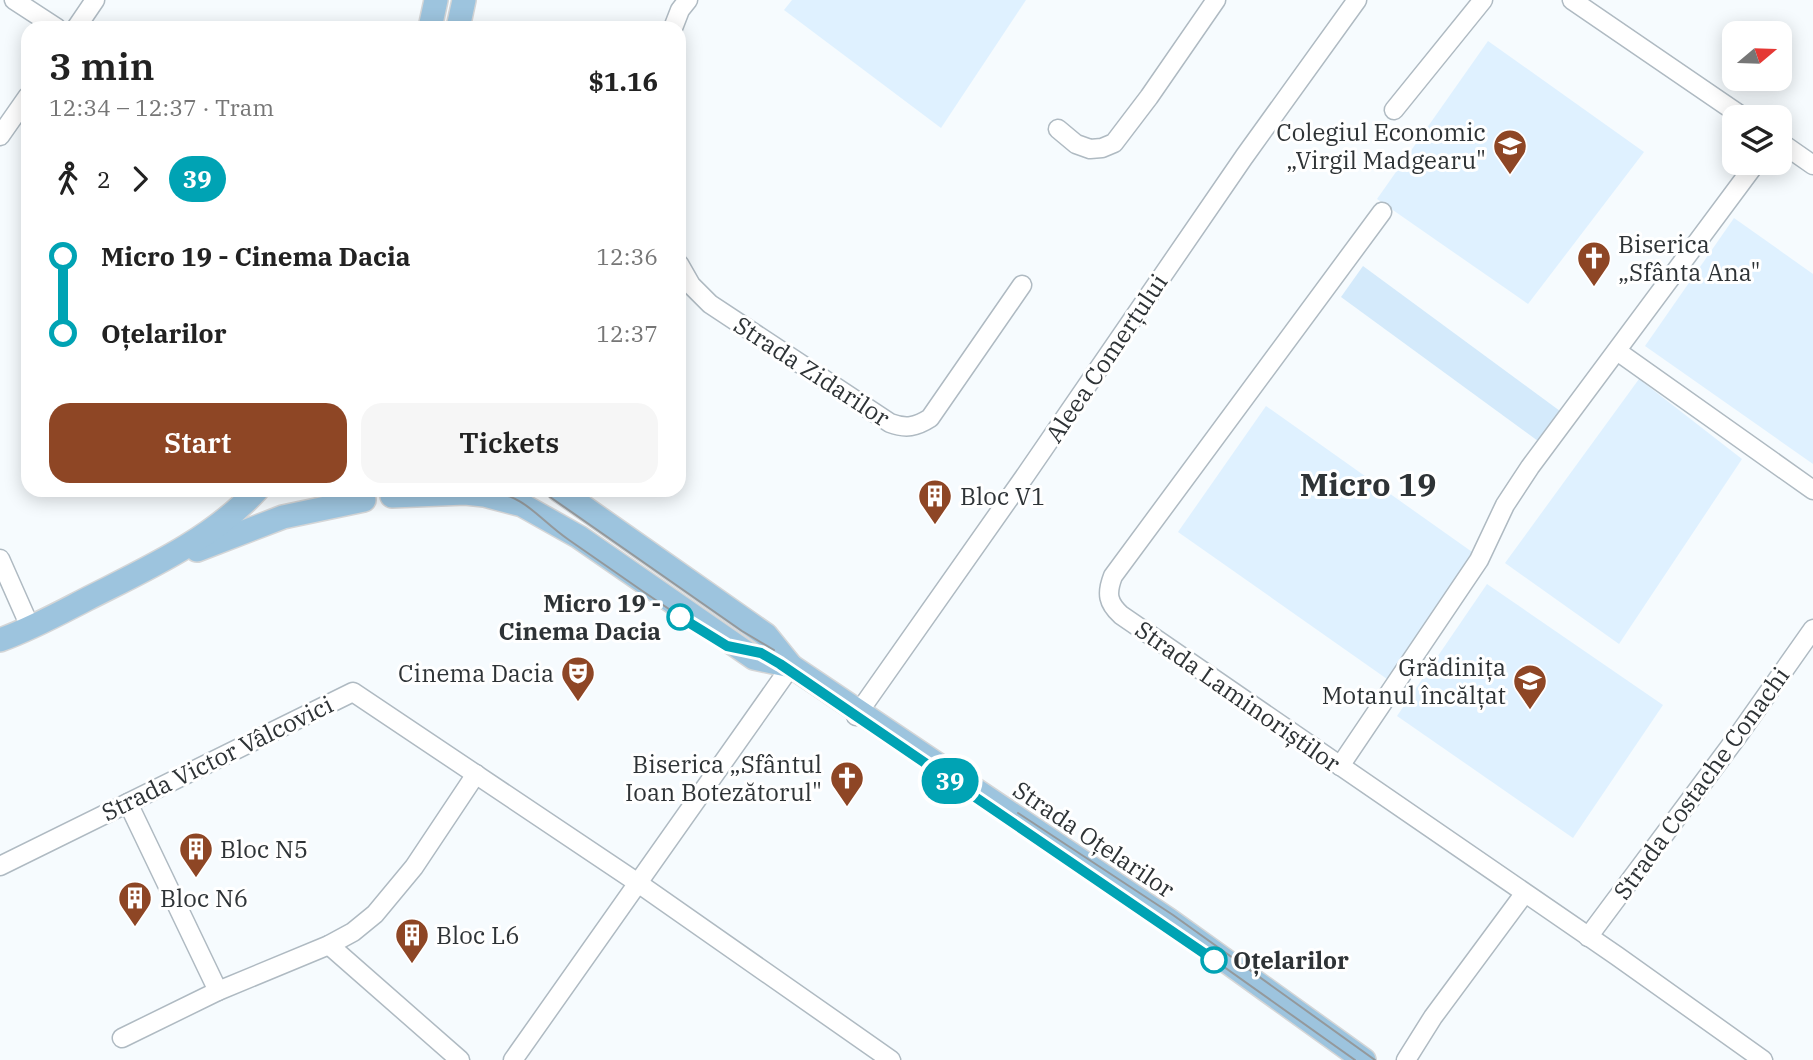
<!DOCTYPE html>
<html lang="en">
<head>
<meta charset="utf-8">
<style>
  body { margin:0; font-family:"IBM Plex Serif",serif; background:#f6f6f6; color:#222; height:100vh; display:flex; flex-direction:column; font-size:26px; white-space:nowrap }
  * { box-sizing:border-box; margin:0 }
  p { font-size:23px; color:#767676 }
  .icon { flex:none; width:38px; height:38px; fill:none; stroke:currentColor; stroke-width:2; stroke-linecap:round; stroke-linejoin:round }
  .map { position:relative; flex:1; overflow:hidden }
  .sheet { position:absolute; left:21px; top:21px; width:665px; height:476px; display:flex; flex-direction:column; background:#fff; border-radius:21px; box-shadow:0 4px 18px #0003 }
  .sheet>* { flex:none }
  .badge { padding:0 14px; border-radius:23px; font-size:24px; line-height:46px }
  .needle { width:46px; rotate:71deg }
  .tools { position:absolute; left:1722px; top:21px; display:grid; gap:14px }
  .tools a { display:grid; place-items:center; width:70px; height:70px; border-radius:14px; background:#fff; box-shadow:0 4px 18px #0003; font-size:35px }
  .map>.badge { position:absolute; translate:-50% -50%; box-shadow:0 0 0 4px #fff }
  .legs { display:flex; align-items:center; gap:10px; height:77px; padding:0 28px; font-size:23px }
  .legs p { margin-inline-start:auto }
  .head { display:flex; align-items:center; justify-content:space-between; height:119px; padding:0 28px }
  h1 { font-size:38px; font-weight:600; line-height:52px }
  .action { display:flex; gap:14px; margin-top:auto; padding:14px 28px }
  .action a { flex:1; height:80px; border-radius:21px; background:#8e4625; color:#fff; font-size:28px; font-weight:600; line-height:80px; text-align:center }
  .action a+a { background:#f6f6f6; color:#222 }
  ul { padding:0 28px; list-style:none }
  li { display:flex; align-items:center; gap:24px; height:77px; font-size:26px }
  li i { display:grid; place-items:center; width:10px; height:100%; margin:0 9px; background:currentColor }
  li i::after { content:''; width:18px; height:18px; margin:-9px; border:5px solid; border-radius:50%; background:#fff }
  li p { margin-inline-start:auto }
  li:first-child i { background:linear-gradient(#0000 50%,currentColor 0) }
  li:last-child i { background:linear-gradient(currentColor 50%,#0000 0) }
  .map>svg:first-child { display:block }
  .built { fill:#dff1ff }
  .park { fill:#d4eafb }
  .lines { fill:none; stroke-linecap:round; stroke-linejoin:round }
  .minor-casing { stroke:#afbac2; stroke-width:21 }
  .major-casing { stroke:#d5d6d7; stroke-width:26 }
  .minor { stroke:#fff; stroke-width:18 }
  .major { stroke:#9dc4de; stroke-width:23 }
  .tram { stroke:#94999c; stroke-width:2 }
  .line-1-casing { stroke:#fff; stroke-width:16 }
  .line-1 { stroke:#00a3b4; stroke-width:10 }
  .stop-1-dot { fill:#fff; stroke:#00a3b4; stroke-width:3.5 }
  .labels { text-anchor:middle; dominant-baseline:central; stroke-width:6; stroke-linejoin:round; paint-order:stroke }
  .poi-label { font-size:24px; fill:#2e3336; stroke:#fff; text-anchor:start }
  .street-label { font-size:24px; fill:#2e3336; stroke:#fff }
  .stop-label { font-size:24px; font-weight:bold; fill:#2e3336; stroke:#fff; text-anchor:end }
  .district-label { font-size:32px; font-weight:bold; fill:#2e3336; stroke:#fff }
</style>
</head>
<body>
<div class="map">
<svg width="1813" height="1060" viewBox="0 0 1813 1060">
  <rect width="100%" height="100%" fill="#f6fbfe"/>
  <g class="built">
    <polygon points="792,0 1026,0 941,128 784,10"/>
    <polygon points="1488,41 1644,152 1528,304 1377,199"/>
    <polygon points="1734,218 1813,274 1813,464 1645,346"/>
    <polygon points="1639,379 1742,459 1619,644 1505,563"/>
    <polygon points="1266,406 1475,554 1387,679 1178,532"/>
    <polygon points="1487,584 1663,705 1573,838 1397,716"/>
  </g>
  <polygon class="park" points="1363,266 1560,411 1538,441 1341,297"/>
  <g class="lines">
    <g class="minor-casing">
      <g id="minor">
        <polyline points="14,0 57,28"/>
        <polyline points="1572,0 1743,117"/>
        <polyline points="76,28 95,0"/>
        <polyline points="673,28 680,10 688,0"/>
        <polyline points="1394,110 1483,0"/>
        <polyline points="1058,129 1076,144 1090,149 1102,148 1114,143 1149,97 1216,0"/>
        <polyline points="0,136 28,96"/>
        <polyline points="1780,142 1813,165"/>
        <path d="M 1382,212 L 1113,576 C 1106,594 1108,603 1121,615 L 1617,956 L 1763,1060"/>
        <path d="M 679,264 L 691,285 L 710,304 L 890,423 C 906,429 916,427 930,418 L 1022,285"/>
        <polyline points="1617,351 1813,490"/>
        <polyline points="0,559 31,629"/>
        <polyline points="856,716 1027,473 1244,157 1357,0"/>
        <polyline points="1340,766 1479,560 1505,505 1530,467 1756,163"/>
        <polyline points="128,803 218,991"/>
        <polyline points="0,866 353,692 638,883 891,1060"/>
        <polyline points="1588,937 1737,737 1813,629"/>
        <polyline points="329,945 460,1060"/>
        <polyline points="122,1038 218,991 329,945 353,932 375,914 414,867 476,774"/>
        <polyline points="513,1060 791,666"/>
        <polyline points="1406,1060 1433,1017 1524,894"/>
      </g>
    </g>
    <g class="major-casing">
      <g id="major">
        <polyline points="430,28 436,0"/>
        <polyline points="458,28 464,0"/>
        <polyline points="559,490 766,635 791,666 1169,920 1364,1060"/>
        <polyline points="392,496 465,493 484,495 522,505 579,537 754,658 791,666"/>
        <polyline points="197,550 283,517 364,500"/>
        <path d="M 0,640 C 31,629 58,614 87,599 C 146,569 211,540 257,490"/>
      </g>
    </g>
    <use href="#minor" class="minor"/>
    <use href="#major" class="major"/>
    <g class="tram">
      <path d="M 348,490 C 367,501 395,493 415,490"/>
      <path d="M 487,490 C 528,497 537,518 569,540 C 616,573 664,606 713,639 L 736,649 L 761,653 L 780,664 L 1165,925 L 1355,1060"/>
      <polyline points="540,490 742,631 774,650"/>
      <polyline points="1018,813 1173,915 1375,1060"/>
    </g>
  </g>
  <g class="lines">
    <g class="line-1-casing">
      <polyline id="line-1" points="680,617 727,646 761,653 780,664 1214,960"/>
    </g>
    <use href="#line-1" class="line-1"/>
  </g>
  <defs>
    <g id="university-pin" transform="scale(1.75)"><path d="M0 17L-7.5 6A9.5 9.5 0 1 1 7.5 6Z" fill="#8e4625" stroke="#fff"/><path d="M0-5L7-2L0 1L-7-2ZM-4 1L0 2.5L4 1V4Q0 6-4 4Z" fill="#fff"/></g>
    <g id="church-pin" transform="scale(1.75)"><path d="M0 17L-7.5 6A9.5 9.5 0 1 1 7.5 6Z" fill="#8e4625" stroke="#fff"/><path d="M-1.2-6h2.4v3.5h3.3v2.4h-3.3V6h-2.4V-.1h-3.3v-2.4h3.3Z" fill="#fff"/></g>
    <g id="building-pin" transform="scale(1.75)"><path d="M0 17L-7.5 6A9.5 9.5 0 1 1 7.5 6Z" fill="#8e4625" stroke="#fff"/><path d="M-4-6H4V6H1V3H-1V6H-4ZM-2.5-4.3h1.7v1.8h-1.7ZM.8-4.3h1.7v1.8H.8ZM-2.5-1h1.7V.8h-1.7ZM.8-1h1.7V.8H.8Z" fill="#fff"/></g>
    <g id="theatre-pin" transform="scale(1.75)"><path d="M0 17L-7.5 6A9.5 9.5 0 1 1 7.5 6Z" fill="#8e4625" stroke="#fff"/><path d="M-5-5.5Q0-4 5-5.5V0Q5 5 0 6Q-5 5-5 0ZM-3.3-2.5H-1v1.5H-3.3ZM1-2.5H3.3v1.5H1ZM-2.8 1Q0 5.5 2.8 1Z" fill="#fff"/></g>
    <g id="school-pin" transform="scale(1.75)"><path d="M0 17L-7.5 6A9.5 9.5 0 1 1 7.5 6Z" fill="#8e4625" stroke="#fff"/><path d="M0-5L7-2L0 1L-7-2ZM-4 1L0 2.5L4 1V4Q0 6-4 4Z" fill="#fff"/></g>
  </defs>
  <g fill-rule="evenodd">
    <use href="#university-pin" x="1510" y="146"/>
    <use href="#church-pin" x="1594" y="258"/>
    <use href="#building-pin" x="935" y="496"/>
    <use href="#theatre-pin" x="578" y="673"/>
    <use href="#school-pin" x="1530" y="681"/>
    <use href="#church-pin" x="847" y="778"/>
    <use href="#building-pin" x="196" y="849"/>
    <use href="#building-pin" x="135" y="898"/>
    <use href="#building-pin" x="412" y="935"/>
  </g>
  <g class="stop-1-dot">
    <circle cx="680" cy="617" r="12"/>
    <circle cx="1214" cy="960" r="12"/>
  </g>
  <g class="labels">
    <g class="poi-label">
      <text x="1486" y="132" text-anchor="end">Colegiul Economic<tspan x="1486" dy="28">„Virgil Madgearu"</tspan></text>
      <text x="1618" y="244">Biserica<tspan x="1618" dy="28">„Sfânta Ana"</tspan></text>
      <text x="960" y="496">Bloc V1</text>
      <text x="1506" y="667" text-anchor="end">Grădinița<tspan x="1506" dy="28">Motanul încălțat</tspan></text>
      <text x="554" y="673" text-anchor="end">Cinema Dacia</text>
      <text x="822" y="764" text-anchor="end">Biserica „Sfântul<tspan x="822" dy="28">Ioan Botezătorul"</tspan></text>
      <text x="220" y="849">Bloc N5</text>
      <text x="160" y="898">Bloc N6</text>
      <text x="436" y="935">Bloc L6</text>
    </g>
    <g class="street-label">
      <text transform="translate(1106 358) rotate(-56)">Aleea Comerțului</text>
      <text transform="translate(812 371) rotate(33)">Strada Zidarilor</text>
      <text transform="translate(1238 696) rotate(35)">Strada Laminoriștilor</text>
      <text transform="translate(217 758) rotate(-26)">Strada Victor Vâlcovici</text>
      <text transform="translate(1701 783) rotate(-54)">Strada Costache Conachi</text>
      <text transform="translate(1094 839) rotate(34)">Strada Oțelarilor</text>
    </g>
    <g class="stop-label">
      <text x="661" y="603">Micro 19 -<tspan x="661" dy="28">Cinema Dacia</tspan></text>
      <text x="1233" y="960" text-anchor="start">Oțelarilor</text>
    </g>
    <g class="district-label">
      <text x="1368" y="484">Micro 19</text>
    </g>
  </g>
</svg>
<div class="tools">
<a><svg class="needle" viewBox="-14 -14 28 28"><path d="M0-13l5 13h-10z" fill="#e53935"/><path d="M0 13l5-13h-10z" fill="#767676"/></svg></a>
<a><svg class="icon" aria-label="layers" viewBox="0 0 24 24"><path d="M12 4l9 5-9 5-9-5zM3 14l9 5 9-5"/></svg></a>
</div>
<b class="badge" style="left:950px;top:781px;background:#00a3b4;color:#fff">39</b>
<section class="sheet">
<div class="head"><div><h1>3 min</h1><p>12:34 – 12:37 · Tram</p></div><b>$1.16</b></div>
<div class="legs"><svg class="icon" aria-label="walk" viewBox="0 0 24 24"><circle cx="13" cy="4" r="2"/><path d="M13 8l-2 6 4 7M11 14l-3 7M7 12l3-4h3l4 4"/></svg>2<svg class="icon" aria-label="forward" viewBox="0 0 24 24"><path d="M9 5l7 7-7 7"/></svg><b class="badge" style="background:#00a3b4;color:#fff">39</b></div>
<ul>
<li><i style="color:#00a3b4"></i><b>Micro 19 - Cinema Dacia</b><p>12:36</p></li>
<li><i style="color:#00a3b4"></i><b>Oțelarilor</b><p>12:37</p></li>
</ul>
<div class="action"><a>Start</a><a>Tickets</a></div>
</section>
</div>
</body>
</html>
